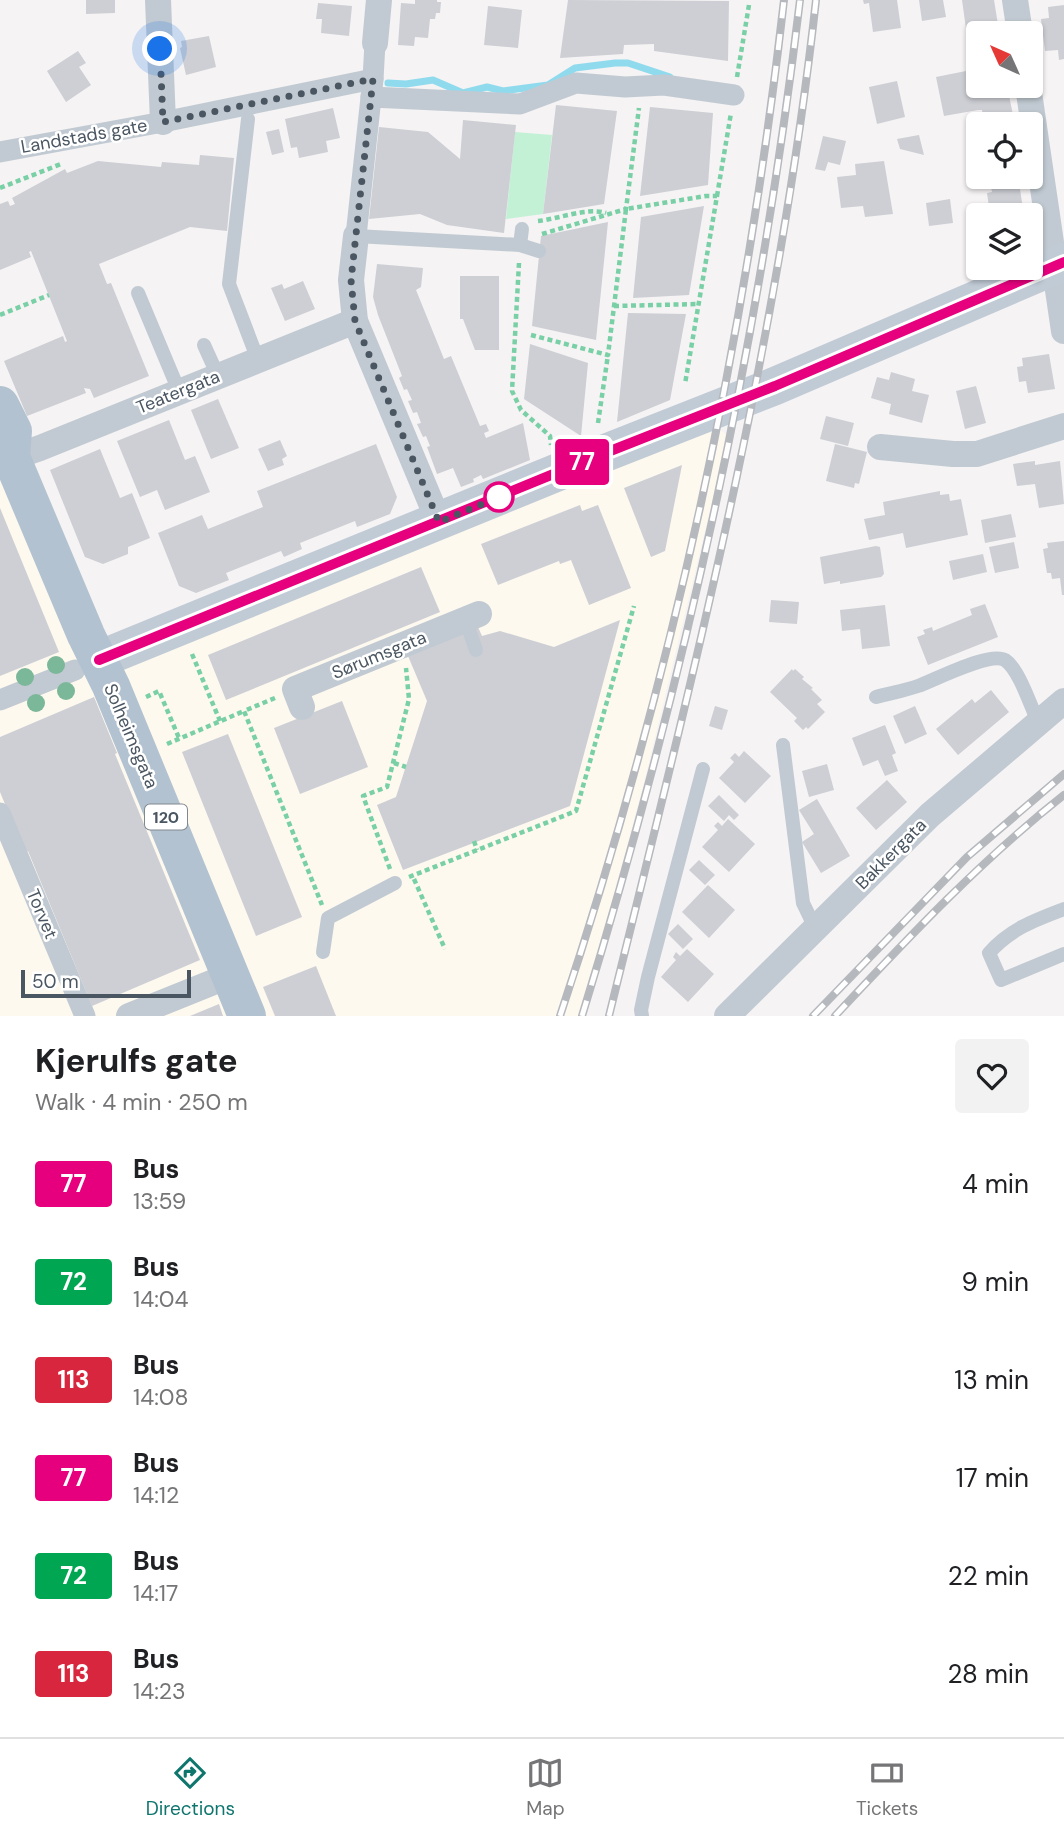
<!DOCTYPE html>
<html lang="en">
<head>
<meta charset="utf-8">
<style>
  body { margin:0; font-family:"DM Sans",sans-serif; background:#f2f2f2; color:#202124; height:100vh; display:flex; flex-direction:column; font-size:26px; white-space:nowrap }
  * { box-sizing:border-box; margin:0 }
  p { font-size:23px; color:#757577 }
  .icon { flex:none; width:38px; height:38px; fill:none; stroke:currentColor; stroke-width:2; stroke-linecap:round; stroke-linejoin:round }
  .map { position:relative; height:1016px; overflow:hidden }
  .sheet { display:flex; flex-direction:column; background:#fff; flex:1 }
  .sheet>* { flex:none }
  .badge { padding:0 14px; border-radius:5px; font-size:24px; line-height:46px }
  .needle { width:46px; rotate:315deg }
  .tools { position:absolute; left:966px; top:21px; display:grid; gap:14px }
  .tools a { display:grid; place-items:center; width:77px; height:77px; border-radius:7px; background:#fff; box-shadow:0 2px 5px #0004; font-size:35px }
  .scale { position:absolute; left:21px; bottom:18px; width:170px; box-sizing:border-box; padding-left:7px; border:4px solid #4a5661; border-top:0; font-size:19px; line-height:24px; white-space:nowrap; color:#4a5661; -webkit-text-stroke:5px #fff; paint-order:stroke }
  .you { position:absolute; width:35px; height:35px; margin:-18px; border:5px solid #fff; border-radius:50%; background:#1a73e8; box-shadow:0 0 0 10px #1a73e833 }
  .map>.badge { position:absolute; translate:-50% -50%; box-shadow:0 0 0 4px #fff }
  .round { display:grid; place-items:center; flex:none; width:74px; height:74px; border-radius:7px; background:#f2f2f2 }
  .overview { display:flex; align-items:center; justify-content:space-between; height:119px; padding:0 35px }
  h1 { font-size:33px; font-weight:700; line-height:52px }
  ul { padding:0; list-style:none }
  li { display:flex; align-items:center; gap:21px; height:98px; padding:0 35px }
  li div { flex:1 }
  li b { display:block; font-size:26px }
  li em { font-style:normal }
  li .badge { min-width:77px; font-weight:700; text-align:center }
  .tab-bar { display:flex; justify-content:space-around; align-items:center; height:98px; border-top:2px solid #e0e0e0; background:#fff; font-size:19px; color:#757577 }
  .tab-bar a { display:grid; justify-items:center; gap:4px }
  .tab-bar .current { color:#0f766e }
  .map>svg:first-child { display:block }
  .commercial { fill:#fdf9ef }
  .green { fill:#c3f1d5 }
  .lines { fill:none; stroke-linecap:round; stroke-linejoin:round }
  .stream { stroke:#90daee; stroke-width:7 }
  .building { fill:#cdcfd5 }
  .path { stroke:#7ad0a6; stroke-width:4.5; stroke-dasharray:5 3.5; stroke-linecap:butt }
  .service { stroke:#c1cad2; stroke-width:14 }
  .pedestrian { stroke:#c1cad2; stroke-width:21 }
  .minor { stroke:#c1cad2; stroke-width:26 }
  .secondary { stroke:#c1cbd6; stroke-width:38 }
  .primary { stroke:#b3c2d1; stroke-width:38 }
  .rail-casing { stroke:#b5b8bd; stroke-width:8 }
  .rail { stroke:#fff; stroke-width:5; stroke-dasharray:16; stroke-linecap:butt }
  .tree { fill:#7bb799 }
  .line-casing { stroke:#fff; stroke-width:16 }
  .line { stroke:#e6007e; stroke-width:10 }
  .walk { stroke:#4a5661; stroke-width:7; stroke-dasharray:0 12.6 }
  .stop-dot { fill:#fff; stroke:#e6007e; stroke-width:3.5 }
  .labels { text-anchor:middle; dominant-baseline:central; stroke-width:5; stroke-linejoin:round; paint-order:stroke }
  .shield { fill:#fff; stroke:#808990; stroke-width:2 }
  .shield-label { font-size:16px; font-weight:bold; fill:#4a5661 }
  .street-label { font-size:18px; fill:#4a5661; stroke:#fff }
</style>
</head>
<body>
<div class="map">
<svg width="1064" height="1016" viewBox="0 0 1064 1016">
  <rect width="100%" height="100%" fill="#f5f3f3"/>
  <polygon class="commercial" points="0,405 100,645 709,421 728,436 643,787 581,1016 0,1016"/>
  <polygon class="green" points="515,132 552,135 543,214 506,219"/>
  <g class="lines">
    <polyline class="stream" points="388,83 406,84 433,80 463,93 487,87 503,91 548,85 575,68 615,63 628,63 670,77"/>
  </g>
  <g class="building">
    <polygon points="86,0 115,0 115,13 86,14"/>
    <polygon points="415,0 437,0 437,2 441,2 440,13 436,13 435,19 430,19 428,38 415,37 414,46 398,45 401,3 415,4"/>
    <polygon points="568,0 729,1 728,61 654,51 654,44 624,45 623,54 560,58"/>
    <polygon points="863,0 897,0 901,28 873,32 869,3 864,4"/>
    <polygon points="919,0 943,0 946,17 922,21"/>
    <polygon points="962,0 994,0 999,31 967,36"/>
    <polygon points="318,3 352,6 349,36 321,33 322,19 316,19"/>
    <polygon points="1064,5 1064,59 1059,60 1058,50 1045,51 1041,19 1049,18 1048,7"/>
    <polygon points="488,6 522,10 518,48 484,45"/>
    <polygon points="209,36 216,67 186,75 180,48 182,47 181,41"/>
    <polygon points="78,51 86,63 79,67 91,85 66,102 47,71"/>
    <polygon points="971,70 975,94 978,92 1007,86 1013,115 984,121 982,110 978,110 944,116 936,77"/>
    <polygon points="897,81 905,117 877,124 869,87"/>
    <polygon points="556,105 617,111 604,204 543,214"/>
    <polygon points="650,107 713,113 708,185 640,196"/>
    <polygon points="333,108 340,138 326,141 328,152 299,158 297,147 291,148 285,119"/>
    <polygon points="463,120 516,125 504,233 447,225 420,214 369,219 379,127 428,132 460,159"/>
    <polygon points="279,129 284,152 272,155 266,132"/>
    <polygon points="919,135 924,155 900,149 897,139"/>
    <polygon points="823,136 846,141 840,165 828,162 825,171 815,169"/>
    <polygon points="200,155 234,158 227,231 190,227 99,264 107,284 111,283 149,376 94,398 90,389 84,388 86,393 27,416 4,361 63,336 65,342 67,341 31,251 29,252 31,257 0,270 0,204 8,201 10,206 15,204 12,198 65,169 67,173 98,161 161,167 162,162 199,165"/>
    <polygon points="884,161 893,214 865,217 863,206 841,208 837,177 856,175 855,164"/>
    <polygon points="1019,183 1024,215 995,215 994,206 989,207 987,193 992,192 991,187"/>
    <polygon points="950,199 953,223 929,226 926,203"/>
    <polygon points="704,206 689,295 633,298 641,217"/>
    <polygon points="608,222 596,340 532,326 541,236"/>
    <polygon points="377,264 423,268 421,287 416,290 444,359 451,356 480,426 486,424 489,431 484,433 486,438 523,423 530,460 483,479 481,475 473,479 474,482 461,487 453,468 437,474 427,447 430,446 426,436 423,437 417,424 421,423 417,412 413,413 408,401 412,400 407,389 404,390 399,378 402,376 378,315 373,297"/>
    <polygon points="460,276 499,276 499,350 475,350 463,319 460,319"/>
    <polygon points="303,281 315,309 285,321 271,288 282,284 284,289"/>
    <polygon points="628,313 686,314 670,400 617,422"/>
    <polygon points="530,344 588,363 581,436 524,399"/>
    <polygon points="1049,354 1055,389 1028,393 1026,381 1019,382 1017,367 1023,366 1022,358"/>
    <polygon points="891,372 915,379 912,391 929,395 922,423 889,414 891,404 871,398 877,377 889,380"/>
    <polygon points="976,386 986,423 965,429 956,391"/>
    <polygon points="218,399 239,448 211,459 191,410"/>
    <polygon points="826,416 854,423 848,446 820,439"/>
    <polygon points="169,420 185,460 195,456 210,492 165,510 157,490 140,497 117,441"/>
    <polygon points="280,440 287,456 282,459 284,465 268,471 258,449"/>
    <polygon points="376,444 397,497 390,514 357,527 355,521 300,543 302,549 284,557 281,551 226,573 229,580 196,593 179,586 158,533 202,515 208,529 263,507 257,491"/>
    <polygon points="835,444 867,452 859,484 855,483 854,488 826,481"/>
    <polygon points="100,449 120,498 132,493 150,538 128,547 128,554 103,564 85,557 50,470"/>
    <polygon points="1035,461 1035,465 1060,461 1064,504 1039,508 1035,484 1017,486 1013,464"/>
    <polygon points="682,465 665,551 651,557 624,488"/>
    <polygon points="940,491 940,495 949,494 950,501 961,499 968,535 906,548 903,533 869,540 864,519 885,515 883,502"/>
    <polygon points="580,505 582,511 598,505 631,588 589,605 571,560 560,564 559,561 498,585 481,544"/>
    <polygon points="0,508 59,652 0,676"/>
    <polygon points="1011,514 1016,537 985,543 981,520"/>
    <polygon points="1064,541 1064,595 1062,595 1060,578 1052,579 1051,573 1047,573 1043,549 1048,548 1047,543"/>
    <polygon points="1014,542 1019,568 995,573 989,547"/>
    <polygon points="876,546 880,547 884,574 881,577 840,584 840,581 824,584 820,557"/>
    <polygon points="983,554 987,572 953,580 949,561"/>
    <polygon points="421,567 440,612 226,700 208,655"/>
    <polygon points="771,600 799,602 797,624 769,622"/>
    <polygon points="985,604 998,637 928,665 917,637 925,634 923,630 932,627 933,631 972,615 970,609"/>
    <polygon points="885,605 890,646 862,649 860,629 842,631 840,610"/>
    <polygon points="620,620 570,806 403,870 377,805 396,797 427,701 408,656 478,627 482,636 500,631 554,647"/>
    <polygon points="792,669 793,671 795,669 804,677 802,679 813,688 811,689 822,700 817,704 825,712 808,729 806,727 803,730 794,721 797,718 770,692"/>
    <polygon points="991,690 1009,712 958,755 936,729 972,699 975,703"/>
    <polygon points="94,697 117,753 115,754 200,960 92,1006 28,851 25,853 0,792 0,737"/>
    <polygon points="342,701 368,767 300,794 274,728"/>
    <polygon points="715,706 728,710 722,730 709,726"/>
    <polygon points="915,706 927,734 905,744 893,716"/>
    <polygon points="885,725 896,753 892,755 898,771 885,776 878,760 863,766 852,738"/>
    <polygon points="228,734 302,917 256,936 182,752"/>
    <polygon points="744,751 771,776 745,803 719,778 734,762 730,758 735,753 739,757"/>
    <polygon points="827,764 834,790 809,797 802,771"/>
    <polygon points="887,780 907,802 876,830 856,808"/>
    <polygon points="719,795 739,815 734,820 729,815 724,821 708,806"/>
    <polygon points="817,799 850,856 821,873 802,842 814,834 799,810"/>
    <polygon points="728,819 755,844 729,872 702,847 718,830 714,826 718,822 722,826"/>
    <polygon points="699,860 715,875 705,885 689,870"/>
    <polygon points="708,885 735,910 709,938 682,912"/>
    <polygon points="678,924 693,939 683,949 668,934"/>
    <polygon points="687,949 714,974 688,1002 661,977 676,960 673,957 676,952 680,956"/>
    <polygon points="316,966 336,1016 275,1016 263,987"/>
    <polygon points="219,1004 223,1016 190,1016"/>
  </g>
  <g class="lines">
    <g class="path">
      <polyline points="737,77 749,5"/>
      <polyline points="0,188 61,164"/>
      <polyline points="717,196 731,113"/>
      <path d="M 538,221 C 558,219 588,207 606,213"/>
      <polyline points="542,234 626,209 639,108"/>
      <polyline points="519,263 512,391 521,410 550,436 551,445"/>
      <polyline points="614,306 699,304"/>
      <polyline points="0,315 49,295"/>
      <polyline points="531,335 608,355 626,209 706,196 717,196 685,384"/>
      <polyline points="598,423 608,355"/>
      <polyline points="192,654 220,721"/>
      <polyline points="146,697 159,691 179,738"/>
      <polyline points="275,698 244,711 322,905"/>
      <polyline points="167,744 244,711"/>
      <polyline points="394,763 406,767"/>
      <polyline points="474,841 477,850"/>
      <polyline points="390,869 363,796 387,787 409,699 406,668"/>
      <polyline points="409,877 576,811 634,606"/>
      <polyline points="414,879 445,949"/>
    </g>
    <g class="service">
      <polyline points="248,119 229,284 258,360"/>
      <polyline points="356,236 520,245 539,251"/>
      <polyline points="520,245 522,229"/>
      <polyline points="138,293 179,391"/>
      <polyline points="204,345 218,376"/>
      <polyline points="476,618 468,627 476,650"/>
      <path d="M 876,697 C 890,693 904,691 918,686 C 935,680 990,651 1005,660 C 1019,669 1031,707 1038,722"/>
      <polyline points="783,745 803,903 816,930"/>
      <path d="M 1064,909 C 1035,920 1010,929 989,953 L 1001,980 L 1064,954"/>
      <polyline points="323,952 328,918 395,883"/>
      <polyline points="642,1016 641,1010 648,977 703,769"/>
    </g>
    <g class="pedestrian">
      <polyline points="371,97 520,104 576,83 625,87 664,85 734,95"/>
      <polyline points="0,152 163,122 373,79"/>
      <polyline points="356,236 373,79 375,43"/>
      <polyline points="0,700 75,670"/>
      <polyline points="0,813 85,1016"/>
    </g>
    <g class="minor">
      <polyline points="158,0 163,122"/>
      <polyline points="1015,0 1020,33"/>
      <polyline points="375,43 379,0"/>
      <polyline points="1028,86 1064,331"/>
      <polyline points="356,236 351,280 355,321 439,522"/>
      <polyline points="880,447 953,454 977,454 1064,426"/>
      <polyline points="0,462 40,448 355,321"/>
      <polyline points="302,707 295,689 479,614"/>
      <polyline points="129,1016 231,975"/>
      <polyline points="727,1016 930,815 1064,701"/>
    </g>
    <polyline class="secondary" points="98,660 595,457 775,386 1064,262"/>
    <polyline class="primary" points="0,405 13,431 11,457 86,635 111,686 247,1016"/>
    <g class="rail-casing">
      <g id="rail">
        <path d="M 560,1016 C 670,686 745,345 784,0"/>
        <path d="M 582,1016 C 684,684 759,345 800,0"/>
        <path d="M 609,1016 C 692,680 778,345 816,0"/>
        <polyline points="813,1016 967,857 1064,774"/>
        <path d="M 835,1016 C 908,938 980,861 1064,795"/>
      </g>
    </g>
    <use href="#rail" class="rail"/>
  </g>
  <g class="tree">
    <circle cx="56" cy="665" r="9"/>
    <circle cx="25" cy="677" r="9"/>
    <circle cx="66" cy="691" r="9"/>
    <circle cx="36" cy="703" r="9"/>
  </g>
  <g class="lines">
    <g class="line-casing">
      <polyline id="line" points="99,660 595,457 775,386 1064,262"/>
    </g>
    <use href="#line" class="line"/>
    <polyline class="walk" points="160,49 163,122 373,79 351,280 355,321 439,522 509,493 499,497"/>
  </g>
  <circle class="stop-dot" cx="499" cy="497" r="14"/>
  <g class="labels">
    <rect class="shield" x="145" y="804.5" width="42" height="25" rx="5"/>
    <g class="shield-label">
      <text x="166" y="817">120</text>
    </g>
    <g class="street-label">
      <text transform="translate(84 136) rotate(-10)">Landstads gate</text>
      <text transform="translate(178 392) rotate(-22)">Teatergata</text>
      <text transform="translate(379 655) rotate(-22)">Sørumsgata</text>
      <text transform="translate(131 736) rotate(67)">Solheimsgata</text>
      <text transform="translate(891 854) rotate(-45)">Bakkergata</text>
      <text transform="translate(42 914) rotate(67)">Torvet</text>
    </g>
  </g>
</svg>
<div class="tools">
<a><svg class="needle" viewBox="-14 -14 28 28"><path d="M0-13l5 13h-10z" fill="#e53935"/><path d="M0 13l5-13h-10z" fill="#757577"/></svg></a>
<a><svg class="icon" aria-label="locate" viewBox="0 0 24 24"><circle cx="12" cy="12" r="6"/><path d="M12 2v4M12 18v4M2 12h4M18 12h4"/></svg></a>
<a><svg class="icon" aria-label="layers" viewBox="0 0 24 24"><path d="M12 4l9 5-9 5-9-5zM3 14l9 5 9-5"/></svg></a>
</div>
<div class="scale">50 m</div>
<div class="you" style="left:160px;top:49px"></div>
<b class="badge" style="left:582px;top:462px;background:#e6007e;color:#fff">77</b>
</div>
<section class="sheet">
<div class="overview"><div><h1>Kjerulfs gate</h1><p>Walk · 4 min · 250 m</p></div><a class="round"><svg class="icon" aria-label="heart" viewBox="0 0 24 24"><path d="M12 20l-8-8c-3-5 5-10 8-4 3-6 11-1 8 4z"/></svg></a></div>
<ul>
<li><span class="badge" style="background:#e6007e;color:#fff">77</span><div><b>Bus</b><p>13:59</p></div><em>4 min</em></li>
<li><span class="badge" style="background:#00a651;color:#fff">72</span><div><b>Bus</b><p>14:04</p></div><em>9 min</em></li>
<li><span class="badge" style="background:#d7263d;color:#fff">113</span><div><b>Bus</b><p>14:08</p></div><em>13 min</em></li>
<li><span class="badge" style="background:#e6007e;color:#fff">77</span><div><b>Bus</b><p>14:12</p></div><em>17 min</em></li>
<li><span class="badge" style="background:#00a651;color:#fff">72</span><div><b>Bus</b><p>14:17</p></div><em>22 min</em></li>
<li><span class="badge" style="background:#d7263d;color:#fff">113</span><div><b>Bus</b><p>14:23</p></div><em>28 min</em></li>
</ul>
</section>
<nav class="tab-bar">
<a class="current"><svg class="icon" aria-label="directions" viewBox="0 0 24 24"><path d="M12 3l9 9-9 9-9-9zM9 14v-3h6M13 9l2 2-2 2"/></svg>Directions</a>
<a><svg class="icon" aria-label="map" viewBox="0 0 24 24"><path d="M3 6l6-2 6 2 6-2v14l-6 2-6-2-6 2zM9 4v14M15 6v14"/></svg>Map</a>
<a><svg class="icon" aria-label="tickets" viewBox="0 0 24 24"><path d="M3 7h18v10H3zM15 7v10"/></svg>Tickets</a>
</nav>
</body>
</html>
